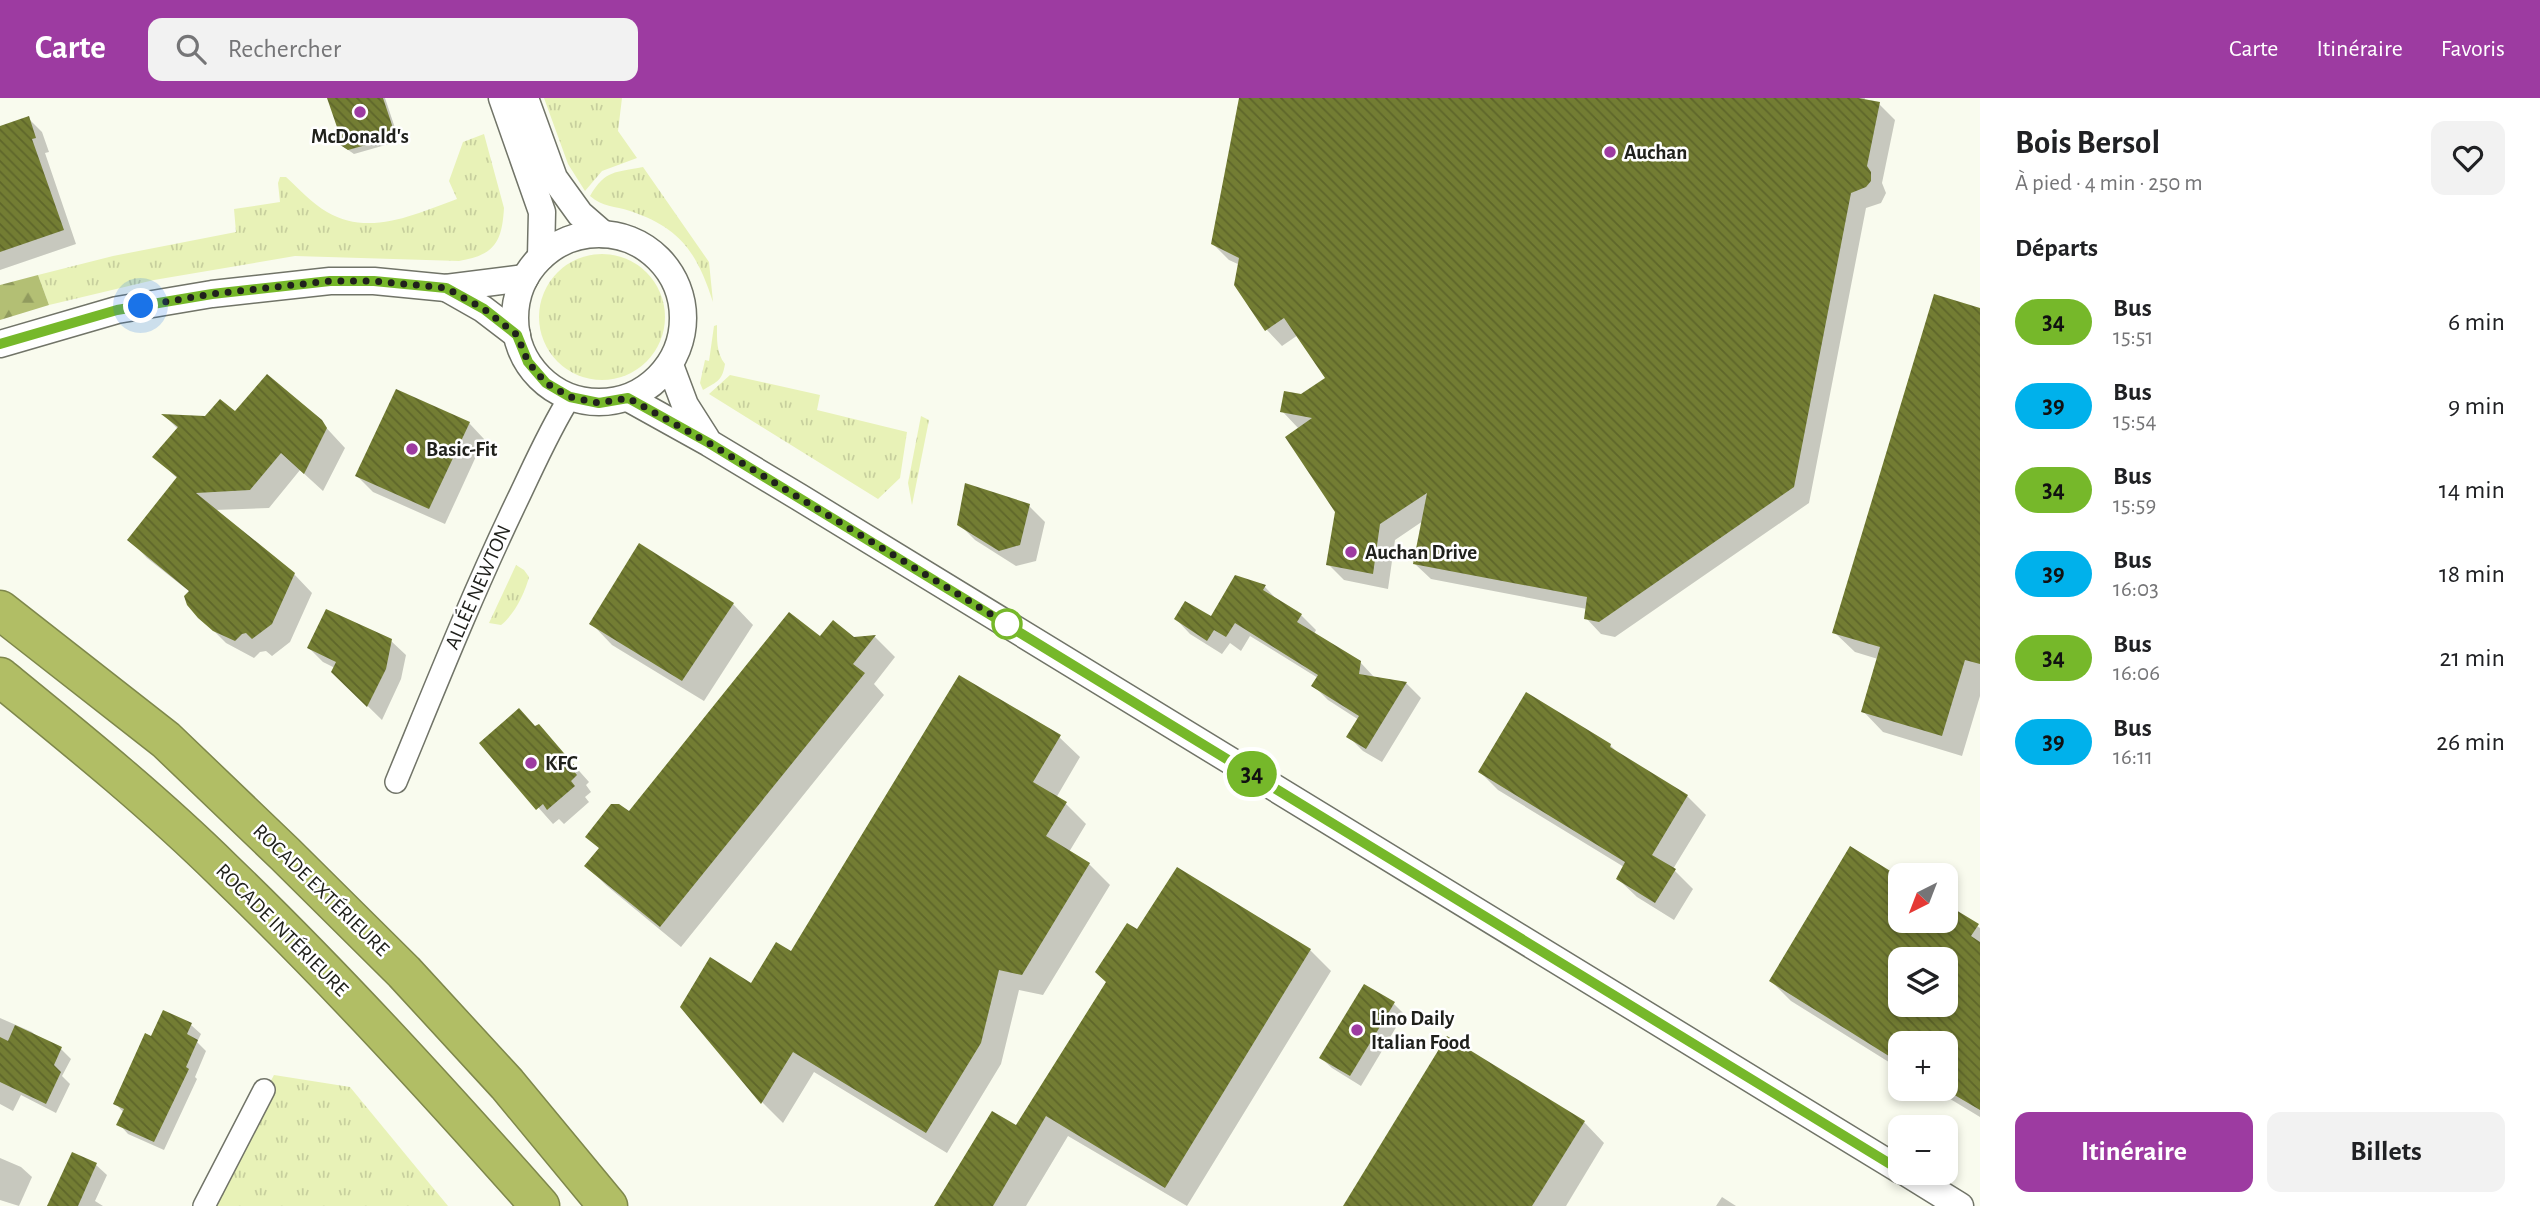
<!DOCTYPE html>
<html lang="fr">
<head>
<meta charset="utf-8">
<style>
  body { margin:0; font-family:"Alegreya Sans",sans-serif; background:#f2f2f2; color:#202124; height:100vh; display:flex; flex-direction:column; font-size:26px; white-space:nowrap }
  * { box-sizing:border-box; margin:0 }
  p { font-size:23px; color:#757577 }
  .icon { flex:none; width:38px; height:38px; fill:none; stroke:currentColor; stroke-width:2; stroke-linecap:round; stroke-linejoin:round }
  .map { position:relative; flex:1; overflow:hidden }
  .sheet { display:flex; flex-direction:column; background:#fff; width:560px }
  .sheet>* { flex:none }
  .badge { padding:0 14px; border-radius:23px; font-size:24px; line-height:46px }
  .needle { width:46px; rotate:222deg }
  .controls { position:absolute; left:1888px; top:765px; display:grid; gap:14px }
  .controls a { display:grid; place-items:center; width:70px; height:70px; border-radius:14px; background:#fff; box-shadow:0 4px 10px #0003; font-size:35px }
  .you { position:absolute; width:35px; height:35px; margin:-18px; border:5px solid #fff; border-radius:50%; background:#1a73e8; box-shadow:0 0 0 10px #1a73e833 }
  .map>.badge { position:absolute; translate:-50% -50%; box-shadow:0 0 0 4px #fff }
  h2 { padding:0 35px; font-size:26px; line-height:63px }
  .round { display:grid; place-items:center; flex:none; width:74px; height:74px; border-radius:14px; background:#f2f2f2 }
  .overview { display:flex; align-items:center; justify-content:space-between; height:119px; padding:0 35px }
  h1 { font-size:33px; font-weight:700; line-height:52px }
  .cta { display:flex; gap:14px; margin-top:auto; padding:14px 35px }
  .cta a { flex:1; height:80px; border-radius:14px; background:#9d3ba1; color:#fff; font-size:28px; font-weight:700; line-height:80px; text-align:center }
  .cta a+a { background:#f2f2f2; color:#202124 }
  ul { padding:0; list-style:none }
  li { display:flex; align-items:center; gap:21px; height:84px; padding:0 35px }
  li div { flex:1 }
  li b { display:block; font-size:26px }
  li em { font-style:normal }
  li .badge { min-width:77px; font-weight:700; text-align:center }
  header { display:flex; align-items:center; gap:42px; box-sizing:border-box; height:98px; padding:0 35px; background:#9d3ba1; color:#fff }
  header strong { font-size:33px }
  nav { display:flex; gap:38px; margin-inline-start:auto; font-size:24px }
  .search { width:490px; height:63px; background:#f2f2f2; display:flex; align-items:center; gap:18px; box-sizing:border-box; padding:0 24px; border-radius:14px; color:#757577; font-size:26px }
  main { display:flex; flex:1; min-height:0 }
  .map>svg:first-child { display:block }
  .grass { fill:url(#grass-tufts) }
  .forest { fill:url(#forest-firs) }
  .shadow { fill:#0003; fill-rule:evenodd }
  .building { fill:url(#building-back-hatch); fill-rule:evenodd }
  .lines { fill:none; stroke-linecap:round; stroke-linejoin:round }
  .minor-casing { stroke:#717468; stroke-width:24 }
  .tertiary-casing { stroke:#717468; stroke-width:29 }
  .motorway-casing { stroke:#7e874b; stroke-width:41 }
  .minor { stroke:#fff; stroke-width:21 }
  .tertiary { stroke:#fff; stroke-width:26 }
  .motorway { stroke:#b1be65; stroke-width:38 }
  .line-casing { stroke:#fff; stroke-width:16 }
  .line { stroke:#76b82a; stroke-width:10 }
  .walk { stroke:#20211c; stroke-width:7; stroke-dasharray:0 12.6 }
  .poi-dot { fill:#9d3ba1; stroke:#fff; stroke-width:2.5 }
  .stop-dot { fill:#fff; stroke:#76b82a; stroke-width:3.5 }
  .labels { text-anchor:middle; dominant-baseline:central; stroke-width:5; stroke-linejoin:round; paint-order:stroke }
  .poi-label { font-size:21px; font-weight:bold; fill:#20211c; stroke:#fff; text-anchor:start }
  .street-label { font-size:21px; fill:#20211c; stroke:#fff }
</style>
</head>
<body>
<header>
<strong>Carte</strong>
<div class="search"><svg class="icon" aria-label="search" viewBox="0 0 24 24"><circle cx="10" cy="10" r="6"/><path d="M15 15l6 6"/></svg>Rechercher</div>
<nav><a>Carte</a><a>Itinéraire</a><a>Favoris</a></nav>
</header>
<main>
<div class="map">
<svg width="1980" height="1108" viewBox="0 0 1980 1108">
  <defs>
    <pattern id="grass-tufts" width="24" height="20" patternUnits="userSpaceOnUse" patternTransform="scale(1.75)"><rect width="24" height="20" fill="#e8f2b7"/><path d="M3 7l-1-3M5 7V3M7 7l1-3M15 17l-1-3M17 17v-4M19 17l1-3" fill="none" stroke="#c7cf9d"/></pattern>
    <pattern id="forest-firs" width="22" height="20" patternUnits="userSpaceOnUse" patternTransform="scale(1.75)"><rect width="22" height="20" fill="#b3bf74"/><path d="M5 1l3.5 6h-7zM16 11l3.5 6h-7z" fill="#919b5e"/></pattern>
    <pattern id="building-back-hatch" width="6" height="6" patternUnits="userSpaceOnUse" patternTransform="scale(1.75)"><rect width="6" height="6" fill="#737d33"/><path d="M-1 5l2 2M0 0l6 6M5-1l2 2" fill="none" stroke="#5e662a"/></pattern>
  </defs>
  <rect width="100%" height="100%" fill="#f9fbee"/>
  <g class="grass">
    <polygon points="544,0 622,0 618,33 637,60 602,73 585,93 568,66"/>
    <path d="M 484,36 L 504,110 C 502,145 494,157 459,163 L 295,158 L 154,182 L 49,207 L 38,177 L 113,158 L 236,134 L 234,111 L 280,104 L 278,85 L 280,79 L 286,79 C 299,91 312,105 327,114 C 369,139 416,116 457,101 L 449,83 L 463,44 Z"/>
    <path d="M 643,69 L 709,164 L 713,204 C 697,155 681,130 630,113 C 615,108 602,109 590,98 C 606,71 615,75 643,69 Z"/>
    <circle cx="602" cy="219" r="63"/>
    <path d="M 717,227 C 717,240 716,255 725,266 C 722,283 718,283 703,292 L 700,285 L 705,262 L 709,263 L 714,228 Z"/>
    <polygon points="730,277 820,297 817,312 907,334 900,380 878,401 709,296"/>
    <polygon points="921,318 929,322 912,407 908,385"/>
    <path d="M 516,467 L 524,472 L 529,479 C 525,495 514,517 501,527 L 489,525 Z"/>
    <polygon points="274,977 350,989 448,1108 204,1108"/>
  </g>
  <polygon class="forest" points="38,177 49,207 0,222 0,187"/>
  <g class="shadow">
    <polygon points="329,0 385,0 396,33 389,46 354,56 335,43 341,36"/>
    <polygon points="1241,0 1865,0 1864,3 1879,6 1895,22 1882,85 1886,95 1881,105 1866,110 1809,405 1615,539 1601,536 1586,520 1587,511 1431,481 1415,466 1423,423 1395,442 1388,491 1344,482 1328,466 1337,413 1299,331 1282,313 1327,280 1298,237 1282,248 1267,232 1235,187 1240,167 1229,162 1213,146"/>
    <polygon points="28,20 42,34 49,54 45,55 76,146 0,172 0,30"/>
    <polygon points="1980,212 1980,598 1962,658 1883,634 1863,613 1878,561 1855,554 1834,534"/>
    <polygon points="235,315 320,323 345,350 323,393 300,372 269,410 215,412 294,476 312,495 290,544 272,558 266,553 260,554 254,560 226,545 206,525 190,494 147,460 129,441 178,381 155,359 178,331 165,318 206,320"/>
    <polygon points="469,325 484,341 445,426 373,394 357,378"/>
    <polygon points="1029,408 1045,424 1036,463 1016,468 975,442 959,426"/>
    <polygon points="1236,479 1265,489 1279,504 1301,517 1316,532 1314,536 1360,564 1375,580 1406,585 1421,600 1382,664 1363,653 1349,639 1359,622 1328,602 1314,588 1318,580 1250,538 1241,553 1230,545 1222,556 1190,536 1176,521 1211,521"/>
    <polygon points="733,506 753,527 704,603 612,547 592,526"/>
    <polygon points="875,539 895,559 874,586 884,597 681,849 607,788 586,768 600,751 587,739 629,715 820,541"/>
    <polygon points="391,543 406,557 401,581 382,622 333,574 335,570 323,564 309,550"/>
    <polygon points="539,628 589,684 586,687 591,694 585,699 589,704 564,726 559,721 553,726 481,645"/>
    <polygon points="1059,639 1080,659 1056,700 1065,705 1086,726 1069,754 1089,766 1110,787 1043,897 1019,892 1001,966 947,1055 814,974 783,1025 763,1005 682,909 752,887"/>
    <polygon points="1610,647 1620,657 1687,698 1706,717 1673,771 1693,791 1674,822 1637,799 1618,781 1624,769 1498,692 1480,674"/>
    <path d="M 1851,751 L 1900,781 L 1900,822 L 1946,822 L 1946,808 L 1980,830 L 1980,1019 L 1932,990 L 1946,990 L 1946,945 L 1900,945 L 1900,971 L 1791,903 L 1771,883 ZM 1900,861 L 1946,861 L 1946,906 L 1900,906 Z"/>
    <polygon points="1137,833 1310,852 1331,873 1187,1108 1068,1038 1026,1108 936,1108 1016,1030 1108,884"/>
    <polygon points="1394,906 1404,916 1361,988 1332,970 1321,960"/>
    <polygon points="0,920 32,934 38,940 61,951 71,961 62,978 70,986 56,1015 21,997 13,1013 0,1006"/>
    <polygon points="191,927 201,936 197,944 206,953 195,979 197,981 164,1052 128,1036 119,1026 124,1015 115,1005 152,941"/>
    <polygon points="1584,1024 1604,1045 1566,1108 1345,1108"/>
    <polygon points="73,1056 96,1067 107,1077 95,1103 103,1108 49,1108"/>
    <polygon points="0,1060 21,1069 32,1079 19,1108 0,1102"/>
    <polygon points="1722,1099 1736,1108 1716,1108"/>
  </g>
  <g class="building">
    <polygon points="327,0 383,0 392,27 391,32 384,42 348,52 328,39 339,35"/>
    <polygon points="1239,0 1858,0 1880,4 1867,68 1871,74 1871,83 1866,89 1851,95 1794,389 1599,524 1584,521 1587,499 1413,466 1427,395 1380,426 1373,476 1326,467 1335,414 1285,339 1312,320 1280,314 1284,293 1301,296 1325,280 1284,220 1265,233 1234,187 1239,160 1211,146"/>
    <polygon points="29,18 36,40 32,41 64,132 0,154 0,28"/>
    <polygon points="1934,196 1980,210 1980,566 1965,562 1942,638 1861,614 1880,549 1832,535"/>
    <polygon points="267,276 322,322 327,330 304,376 281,355 250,392 196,395 295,475 272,526 252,541 246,535 242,536 235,543 213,533 198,520 187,507 184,498 189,493 127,442 177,379 152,359 178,329 161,316 205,318 220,301 235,313"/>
    <polygon points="396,291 470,324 429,411 355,378"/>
    <polygon points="965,385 1030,406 1020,447 999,453 957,427"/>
    <polygon points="639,445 734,505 682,583 589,526"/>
    <polygon points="1235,477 1266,487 1263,492 1302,516 1297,524 1361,563 1359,576 1407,584 1366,651 1346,639 1359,618 1311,588 1318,577 1235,525 1226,539 1214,532 1207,543 1174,521 1185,503 1211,518"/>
    <polygon points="326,511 392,541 386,571 367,609 331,574 336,564 307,550"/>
    <polygon points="789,514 820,538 833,522 854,539 876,537 853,566 865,575 660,829 584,768 599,750 585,739 611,706 619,706 629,713"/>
    <polygon points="959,577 1061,637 1033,684 1067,704 1046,738 1090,765 1022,877 999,872 981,945 926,1035 793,954 761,1006 680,909 710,859 751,885 776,844 791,853"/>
    <polygon points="1526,594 1611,646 1610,649 1688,697 1652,757 1676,771 1655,805 1616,781 1625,764 1478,674"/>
    <polygon points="519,610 535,628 539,626 575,668 571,670 577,677 571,683 575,688 547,712 543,706 536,712 479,645"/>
    <path d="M 1850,748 L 1900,779 L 1900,822 L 1946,822 L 1946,806 L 1979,826 L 1971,838 L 1980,844 L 1980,1012 L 1946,992 L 1946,945 L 1900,945 L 1900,965 L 1769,883 ZM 1900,861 L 1946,861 L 1946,906 L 1900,906 Z"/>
    <polygon points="1177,769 1311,851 1165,1090 1046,1018 993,1108 934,1108 992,1013 1016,1027 1106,884 1095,874 1127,825 1137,831"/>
    <polygon points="1364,886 1395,904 1350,978 1319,960"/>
    <polygon points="163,912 192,925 187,936 198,942 186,969 189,971 154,1044 116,1027 124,1011 113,1006 145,935 151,938"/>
    <polygon points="15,927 62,949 54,967 61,974 46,1006 0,984 0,939 8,943"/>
    <polygon points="1447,938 1585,1023 1532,1108 1343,1108"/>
    <polygon points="72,1054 97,1065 78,1108 47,1108"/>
  </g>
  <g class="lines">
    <g class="minor-casing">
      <g id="minor">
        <path d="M 396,684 C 434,592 471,499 514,409 C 532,372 548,334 570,299"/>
        <polyline points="204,1108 264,992"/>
      </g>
    </g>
    <g class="tertiary-casing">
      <g id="tertiary">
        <polyline points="502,0 542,114 541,159"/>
        <polyline points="525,0 554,80 580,116 603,136"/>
        <circle cx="599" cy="220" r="84"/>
        <polyline points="446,190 483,211 517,237"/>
        <polyline points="0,246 117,212 212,196 330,183 374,183 446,190 525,180"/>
        <polyline points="670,267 685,307 706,340"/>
        <polyline points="628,300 709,345 799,399 1900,1072"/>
        <polyline points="1905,1074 1960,1108"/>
      </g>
    </g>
    <g class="motorway-casing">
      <g id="motorway">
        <polyline points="0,512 166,642 285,756 404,874 507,986 608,1108"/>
        <path d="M 0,579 C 76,641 154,704 224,773 C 335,880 438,993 540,1108"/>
      </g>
    </g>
    <use href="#minor" class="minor"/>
    <use href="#tertiary" class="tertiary"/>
    <use href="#motorway" class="motorway"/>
  </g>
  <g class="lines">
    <g class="line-casing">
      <polyline id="line" points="0,246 117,212 212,196 330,183 374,183 446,190 484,211 517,237 528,264 546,285 570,299 599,305 628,300 709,345 1900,1072"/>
    </g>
    <use href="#line" class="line"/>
    <polyline class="walk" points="141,208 212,196 330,183 374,183 446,190 484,211 517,237 528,264 546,285 570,299 599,305 628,300 709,345 1007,526"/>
  </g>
  <g class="poi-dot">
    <circle cx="360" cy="14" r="7"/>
    <circle cx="1610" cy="54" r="7"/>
    <circle cx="412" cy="351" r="7"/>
    <circle cx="1351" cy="454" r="7"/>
    <circle cx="531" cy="665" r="7"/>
    <circle cx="1357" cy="932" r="7"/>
  </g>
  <circle class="stop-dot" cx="1007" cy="526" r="14"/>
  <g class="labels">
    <g class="poi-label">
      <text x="360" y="38" text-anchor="middle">McDonald's</text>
      <text x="1624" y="54">Auchan</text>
      <text x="426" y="351">Basic-Fit</text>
      <text x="1365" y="454">Auchan Drive</text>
      <text x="545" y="665">KFC</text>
      <text x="1371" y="920">Lino Daily<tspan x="1371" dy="24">Italian Food</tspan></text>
    </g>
    <g class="street-label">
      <text transform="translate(478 489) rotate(-66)">ALLÉE NEWTON</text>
      <text transform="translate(321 792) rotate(44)">ROCADE EXTÉRIEURE</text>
      <text transform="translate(282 832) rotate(45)">ROCADE INTÉRIEURE</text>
    </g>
  </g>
</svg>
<div class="controls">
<a><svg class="needle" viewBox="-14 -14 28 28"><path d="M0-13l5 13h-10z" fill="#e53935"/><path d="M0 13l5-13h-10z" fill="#757577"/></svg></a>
<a><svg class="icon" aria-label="layers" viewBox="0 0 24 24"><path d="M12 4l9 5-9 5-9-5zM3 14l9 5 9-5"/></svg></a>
<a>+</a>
<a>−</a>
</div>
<div class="you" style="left:141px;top:208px"></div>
<b class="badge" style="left:1252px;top:676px;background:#76b82a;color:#111">34</b>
</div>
<section class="sheet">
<div class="overview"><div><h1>Bois Bersol</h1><p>À pied · 4 min · 250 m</p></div><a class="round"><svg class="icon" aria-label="heart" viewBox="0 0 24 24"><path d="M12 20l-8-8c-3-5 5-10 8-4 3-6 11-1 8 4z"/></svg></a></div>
<h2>Départs</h2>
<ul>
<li><span class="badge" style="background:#76b82a;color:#111">34</span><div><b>Bus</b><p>15:51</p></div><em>6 min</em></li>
<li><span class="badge" style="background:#00b1eb;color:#111">39</span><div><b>Bus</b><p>15:54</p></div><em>9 min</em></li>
<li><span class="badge" style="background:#76b82a;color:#111">34</span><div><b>Bus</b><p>15:59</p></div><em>14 min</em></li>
<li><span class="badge" style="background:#00b1eb;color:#111">39</span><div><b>Bus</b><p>16:03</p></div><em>18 min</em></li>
<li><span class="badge" style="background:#76b82a;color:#111">34</span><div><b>Bus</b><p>16:06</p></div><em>21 min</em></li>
<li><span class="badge" style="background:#00b1eb;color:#111">39</span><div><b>Bus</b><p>16:11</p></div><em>26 min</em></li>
</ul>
<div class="cta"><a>Itinéraire</a><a>Billets</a></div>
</section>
</main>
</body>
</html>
